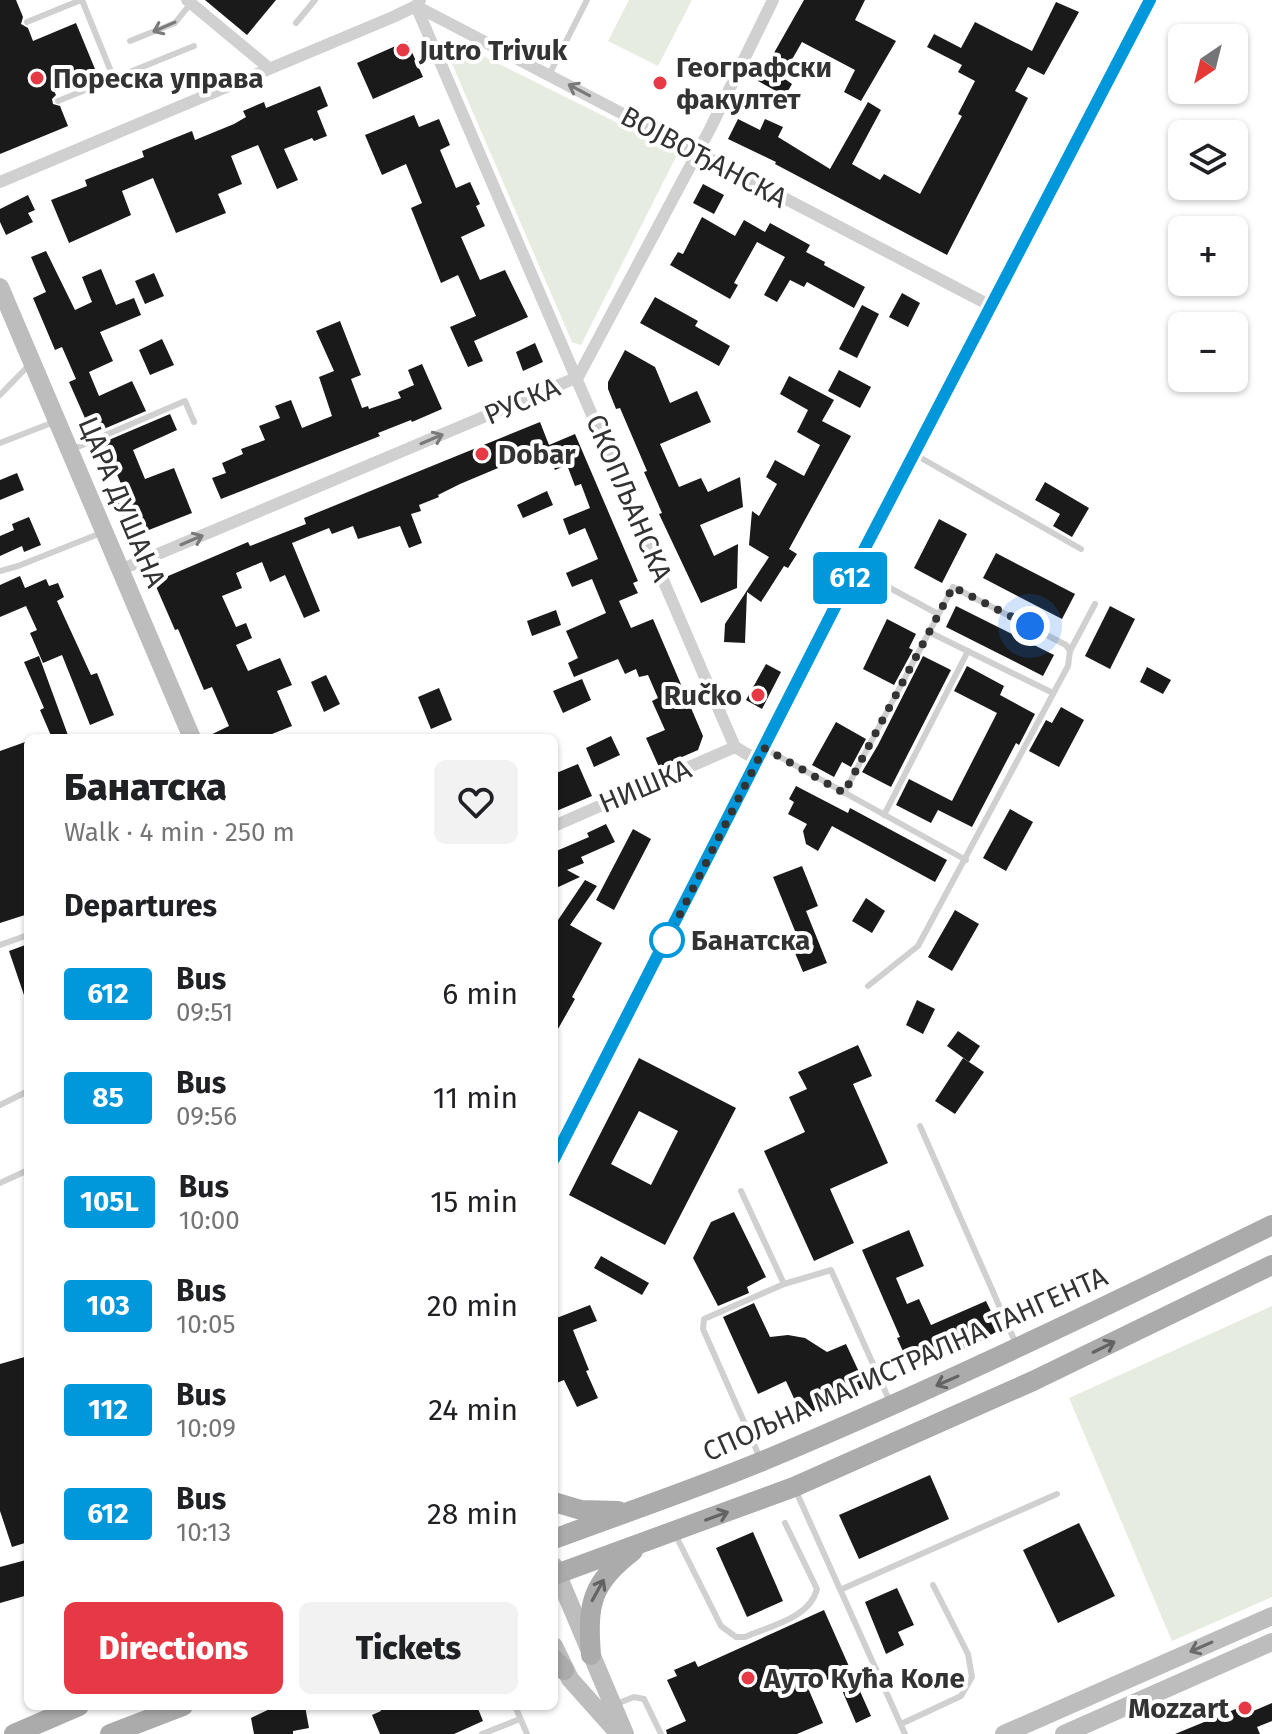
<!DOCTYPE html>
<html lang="en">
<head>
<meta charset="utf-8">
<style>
  body { margin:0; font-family:"Fira Sans",sans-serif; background:#f2f2f2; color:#202124; height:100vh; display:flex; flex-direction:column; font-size:30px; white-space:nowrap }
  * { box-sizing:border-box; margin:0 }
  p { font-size:26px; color:#757577 }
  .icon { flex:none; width:44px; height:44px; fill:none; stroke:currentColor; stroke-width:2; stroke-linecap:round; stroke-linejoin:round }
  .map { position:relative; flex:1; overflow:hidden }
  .drawer { position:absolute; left:24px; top:734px; width:534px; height:976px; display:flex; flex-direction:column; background:#fff; border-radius:12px; box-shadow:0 2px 6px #0004 }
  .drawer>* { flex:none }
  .badge { padding:0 16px; border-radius:6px; font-size:28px; line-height:52px }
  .needle { width:52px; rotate:215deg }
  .fabs { position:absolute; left:1168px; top:24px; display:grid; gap:16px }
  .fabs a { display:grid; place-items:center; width:80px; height:80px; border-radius:12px; background:#fff; box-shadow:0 2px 6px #0004; font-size:40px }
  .you { position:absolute; width:40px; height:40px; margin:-20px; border:6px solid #fff; border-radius:50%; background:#1a73e8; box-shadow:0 0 0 12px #1a73e833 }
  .map>.badge { position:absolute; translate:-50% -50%; box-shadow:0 0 0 4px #fff }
  h2 { padding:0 40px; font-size:30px; line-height:72px }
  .round { display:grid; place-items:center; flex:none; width:84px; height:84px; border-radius:12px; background:#f2f2f2 }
  .head { display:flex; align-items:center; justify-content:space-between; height:136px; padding:0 40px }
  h1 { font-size:38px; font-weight:800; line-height:60px }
  .action { display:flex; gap:16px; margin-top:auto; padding:16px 40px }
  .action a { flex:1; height:92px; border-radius:12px; background:#e63946; color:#fff; font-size:32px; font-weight:800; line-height:92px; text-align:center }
  .action a+a { background:#f2f2f2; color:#202124 }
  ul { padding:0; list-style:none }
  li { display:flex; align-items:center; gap:24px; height:104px; padding:0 40px }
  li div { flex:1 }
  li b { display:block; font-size:30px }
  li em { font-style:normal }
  li .badge { min-width:88px; font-weight:700; text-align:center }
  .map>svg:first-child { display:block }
  .green { fill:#e6ecdf }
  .building { fill:#1a1a1a; fill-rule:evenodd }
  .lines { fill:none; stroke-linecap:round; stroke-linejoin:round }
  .service { stroke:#d0d0d0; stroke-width:6 }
  .minor { stroke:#d0d0d0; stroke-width:12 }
  .secondary { stroke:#bdbdbd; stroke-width:18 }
  .primary { stroke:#ababab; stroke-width:20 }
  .oneway { stroke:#7a7a7a }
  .oneway2 { stroke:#636363 }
  .oneway3 { stroke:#6a6a6a }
  .line-casing { stroke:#fff; stroke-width:18 }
  .line { stroke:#0098da; stroke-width:12 }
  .walk { stroke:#333; stroke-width:8; stroke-dasharray:0 14.4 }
  .poi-dot { fill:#e63946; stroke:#fff; stroke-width:3 }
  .stop-dot { fill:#fff; stroke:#0098da; stroke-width:4 }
  .labels { text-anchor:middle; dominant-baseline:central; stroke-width:8; stroke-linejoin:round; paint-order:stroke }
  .poi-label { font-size:28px; font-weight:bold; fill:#333; stroke:#fff; text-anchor:start }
  .street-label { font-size:28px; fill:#333; stroke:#fff }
  .stop-label { font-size:28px; font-weight:bold; fill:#333; stroke:#fff; text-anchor:start }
</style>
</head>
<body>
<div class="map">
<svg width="1272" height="1734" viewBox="0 0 1272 1734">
  <rect width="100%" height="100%" fill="#fff"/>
  <g class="green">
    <polygon points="629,0 692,0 658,66 608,41"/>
    <polygon points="461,45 678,153 581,345 572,342 449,57"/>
    <polygon points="1272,1306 1272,1597 1172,1641 1069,1398"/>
  </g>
  <g class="building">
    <polygon points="0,0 16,0 23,17 21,24 28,28 33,41 76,23 95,69 52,87 56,95 52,99 53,104 60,106 68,126 0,154"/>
    <polygon points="205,0 276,0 247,35"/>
    <polygon points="804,0 865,0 855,20 896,41 861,101 844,92 855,70 802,42 782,77 792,84 785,96 758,81"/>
    <polygon points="1056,2 1079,12 1044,75 1028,67 1015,91 1028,98 947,255 775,164 776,162 728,139 738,119 760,130 765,119 783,127 778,137 830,169 868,102 881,110 852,164 880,180 884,174 920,194 962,116 958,114 975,81 958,72 962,65 927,47 934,34 961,48 975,22 1032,51"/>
    <polygon points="407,41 423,77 373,99 357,63"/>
    <polygon points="320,86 328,106 317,111 327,136 314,141 312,138 284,149 298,180 277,189 258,145 231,156 242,184 218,194 226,213 176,233 153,178 122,191 131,215 69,243 51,200 87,186 85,180 144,157 142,151 192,131 195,140 234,124 246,117 243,111 264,102 266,108"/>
    <polygon points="414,115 419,127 439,119 450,145 440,150 456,188 470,182 480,204 476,206 485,226 461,237 480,280 505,270 528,317 474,341 483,361 468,367 450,327 476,316 458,275 441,283 411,208 422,203 406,164 382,175 365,135"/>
    <polygon points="703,184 724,195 714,214 693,203"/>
    <polygon points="28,195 35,210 28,213 33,222 6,235 0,222 0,209"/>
    <polygon points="702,217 735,236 744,220 765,232 770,223 810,245 806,252 825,262 824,265 865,287 854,308 807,282 804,287 790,280 777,302 764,295 785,257 757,242 734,283 738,285 730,299 670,265 678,252 683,254"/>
    <polygon points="46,251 75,310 92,302 82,277 101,269 116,305 134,298 141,315 100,332 113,361 89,372 99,396 132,381 146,411 92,434 69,382 76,379 62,347 55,350 33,298 46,292 31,257"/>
    <polygon points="154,273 164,296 145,304 135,281"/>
    <polygon points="902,293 920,303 908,327 889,317"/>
    <polygon points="655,297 698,321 695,326 730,346 719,366 640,323"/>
    <polygon points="862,305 879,314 857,358 839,349"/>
    <polygon points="340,321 361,375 351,379 362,408 368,406 369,409 401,398 398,392 414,385 408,370 422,364 442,409 412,422 411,420 378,433 380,436 221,499 212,478 226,473 222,463 243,454 241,449 265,440 259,426 280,418 275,406 291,400 302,428 332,416 319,377 334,371 316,331"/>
    <polygon points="162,339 174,365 150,375 139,350"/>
    <polygon points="535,343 543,362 523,371 516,352"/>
    <polygon points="625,350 655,367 670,403 697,391 711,422 660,444 679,487 701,478 708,492 740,477 743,507 700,525 714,556 738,544 737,588 701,603 659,514 662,513 644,472 647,471 620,408 616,409 608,389 608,382"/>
    <polygon points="839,370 871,387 860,408 828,391"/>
    <polygon points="789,376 834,400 822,421 851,436 789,549 797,554 788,568 784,566 761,602 747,592 745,643 724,642 725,624 769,557 749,545 752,511 759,516 777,484 766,477 775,460 804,476 820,445 797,432 808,410 780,394"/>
    <polygon points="170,414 177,430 133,450 145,479 174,468 192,513 131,537 113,492 123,488 110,459 104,462 97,445"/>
    <polygon points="540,422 549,445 575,434 638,581 633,583 638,593 619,601 631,628 653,619 703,736 698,750 659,767 646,738 665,730 652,701 658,698 648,675 639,677 636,669 625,674 618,659 574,677 568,663 578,658 566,631 606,613 592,579 572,587 566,573 598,559 585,528 569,535 563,519 590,508 581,484 575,486 567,465 555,470 546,448 460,484 438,495 439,497 419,505 421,511 411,514 422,543 409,548 400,526 358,539 353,526 332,534 329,528 292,543 320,611 304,618 285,575 270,582 262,562 236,573 242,588 222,596 236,627 246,623 252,638 236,645 248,671 280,658 292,685 277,691 292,726 262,738 204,738 229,726 212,687 204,690 178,629 175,630 154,582 248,542 250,546 268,539 306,524 304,518"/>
    <polygon points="17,473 24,490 0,500 0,480"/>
    <polygon points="1045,482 1089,508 1072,537 1053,526 1060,514 1035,500"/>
    <polygon points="547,491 553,505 523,518 517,505"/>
    <polygon points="29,517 41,545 24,552 22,546 0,556 0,536 14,530 12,524"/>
    <polygon points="939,519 967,534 942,583 914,568"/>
    <polygon points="996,553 1075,594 1062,619 983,578"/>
    <polygon points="20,576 25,588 46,579 49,586 58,583 64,597 57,601 91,675 97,673 114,715 90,725 62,655 43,663 30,633 37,630 26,606 0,617 0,585"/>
    <polygon points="956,606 1054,655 1043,676 946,627"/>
    <polygon points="1110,606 1135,619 1110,669 1085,656"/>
    <polygon points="556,610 561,625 532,636 527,621"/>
    <polygon points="887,619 916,634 909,648 913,650 894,685 863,669"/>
    <polygon points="39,656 69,738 52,738 40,710 44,708 24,662"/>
    <polygon points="923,656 951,670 891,787 862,772 878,745"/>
    <polygon points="766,664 781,672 762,709 746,700"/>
    <polygon points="967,666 1004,686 1000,695 1035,714 1019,745 1016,743 972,827 938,810 931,823 896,805 909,779 952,801 997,713 954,691"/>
    <polygon points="1147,667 1171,680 1163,694 1140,682"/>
    <polygon points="326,675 340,704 324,712 311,682"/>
    <polygon points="582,679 591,700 563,713 553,691"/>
    <polygon points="439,688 452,720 431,729 418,697"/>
    <polygon points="1061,707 1084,720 1059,767 1029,751 1046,720 1052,723"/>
    <polygon points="836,722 866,739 851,767 842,762 834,777 812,765"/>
    <polygon points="611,736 620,755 594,767 586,748"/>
    <polygon points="28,741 28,914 0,923 0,751"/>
    <polygon points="578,764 592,796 554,812 554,774"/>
    <polygon points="796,786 848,813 850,808 947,860 935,882 832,826 818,851 806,844 803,831 807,824 788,814 794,802 789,799"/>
    <polygon points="1010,809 1033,822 1006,871 983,858"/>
    <polygon points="606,824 615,842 581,857 584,863 567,870 580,877 554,889 554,852 589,837 587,833"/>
    <polygon points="633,829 651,839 614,910 596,900"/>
    <polygon points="802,866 818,906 806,911 827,963 803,972 787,934 795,931 773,877"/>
    <polygon points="585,880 597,886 570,925 602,943 572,997 575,999 554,1036 554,926"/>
    <polygon points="866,898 885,911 872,933 852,921"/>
    <polygon points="955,910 979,924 952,971 928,957"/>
    <polygon points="28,944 28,1001 26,1001 9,951"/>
    <polygon points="917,1000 935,1009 923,1034 906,1025"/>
    <polygon points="958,1031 980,1046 969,1062 947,1046"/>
    <polygon points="858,1045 872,1076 853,1084 888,1163 830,1189 854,1243 814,1261 764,1151 805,1132 789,1097 807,1089 798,1072"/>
    <path d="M 639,1058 L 736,1108 L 665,1245 L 569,1195 ZM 639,1111 L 678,1131 L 651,1185 L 611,1164 Z"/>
    <polygon points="963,1058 984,1072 955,1114 935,1101"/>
    <polygon points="734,1212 766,1277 747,1287 749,1293 718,1306 693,1258 711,1222"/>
    <polygon points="909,1230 924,1266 896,1278 907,1304 919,1299 931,1325 986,1301 1000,1330 962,1350 960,1345 910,1367 897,1338 900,1337 862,1250"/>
    <polygon points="601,1256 649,1283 642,1295 594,1268"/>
    <polygon points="754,1303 770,1337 788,1335 805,1338 827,1352 846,1344 866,1387 802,1416 786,1381 758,1394 723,1317"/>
    <polygon points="590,1305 597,1321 573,1330 589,1370 586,1371 598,1398 577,1407 564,1380 554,1384 554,1319"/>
    <polygon points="28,1356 28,1542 12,1547 0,1511 0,1364"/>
    <polygon points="930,1475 949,1519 859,1559 839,1515"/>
    <polygon points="1079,1523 1115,1596 1058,1623 1023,1550"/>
    <polygon points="753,1532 783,1601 747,1617 716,1548"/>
    <polygon points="26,1560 28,1595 0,1603 0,1567"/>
    <polygon points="897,1588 914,1625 898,1632 904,1645 886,1654 865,1602"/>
    <polygon points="824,1610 871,1716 856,1723 836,1676 808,1688 823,1723 797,1734 667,1734 666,1730 686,1721 667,1680 677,1676 674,1670 695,1661 698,1667"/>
    <polygon points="1272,1703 1272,1721 1257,1727 1260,1734 1175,1734 1248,1704 1251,1712"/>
    <polygon points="276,1706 305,1706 309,1728 293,1731 293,1734 254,1734 251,1718"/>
    <polygon points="379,1706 477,1706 483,1721 454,1734 380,1734 372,1715 381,1711"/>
  </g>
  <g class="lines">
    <g class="service">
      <polyline points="82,0 114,79"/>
      <polyline points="27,22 81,0"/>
      <polyline points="296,23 315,0"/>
      <polyline points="130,41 175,23 191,3"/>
      <polyline points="549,75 587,0"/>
      <polyline points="58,101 194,46"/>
      <polyline points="0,395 29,365"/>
      <polyline points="0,443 54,422"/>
      <polyline points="73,449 185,401 194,422"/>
      <polyline points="914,454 1081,549"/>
      <polyline points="855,569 938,614"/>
      <polyline points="0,571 18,566 101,533"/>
      <polyline points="929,632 1053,693"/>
      <polyline points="764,748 966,860"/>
      <polyline points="844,793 953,587 1066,645 1070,651"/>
      <polyline points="884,815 968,651"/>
      <polyline points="0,945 28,935"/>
      <polyline points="868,986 918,946 1068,666 1070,651 1095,604"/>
      <polyline points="0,1105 28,1091"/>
      <polyline points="920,1126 1016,1344"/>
      <polyline points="0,1183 28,1170"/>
      <polyline points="741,1191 784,1284"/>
      <polyline points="760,1458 703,1329 704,1319 784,1284 831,1270 890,1402"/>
      <polyline points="795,1489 905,1734"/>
      <path d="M 676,1536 L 721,1626 L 736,1637 L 745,1637 C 770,1626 810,1618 817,1589 L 785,1523"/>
      <polyline points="842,1589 1057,1494"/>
      <polyline points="616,1704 634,1697 644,1699 661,1734"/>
      <polyline points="515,1706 527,1734"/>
      <polyline points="901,1724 961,1696 972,1677 968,1654 933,1585"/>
      <polyline points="482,1734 520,1719"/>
    </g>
    <g class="minor">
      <polyline points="187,0 269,68"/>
      <polyline points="416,6 722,717 735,747 757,760"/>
      <polyline points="416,6 993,307"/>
      <polyline points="0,182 393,17 416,6 420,0"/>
      <polyline points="120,570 578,377 710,129 773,0"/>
      <polyline points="554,826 735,747"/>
      <polyline points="554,1159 855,569 1150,0"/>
    </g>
    <g class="secondary">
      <polyline points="0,287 192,738"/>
      <polyline points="554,1566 625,1734"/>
      <polyline points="554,1646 570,1679 619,1734"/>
      <polyline points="1004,1734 1272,1616"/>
      <polyline points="1064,1734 1272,1642"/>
    </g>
    <g class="primary">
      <polyline points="554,1502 581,1510 618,1511"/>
      <path d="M 554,1539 C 624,1513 695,1489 765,1460 C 937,1388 1105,1307 1272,1225"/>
      <polyline points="554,1575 794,1487 1033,1381 1272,1265"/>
      <path d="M 591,1655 C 587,1604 591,1583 633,1551"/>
      <polyline points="554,1659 564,1670"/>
      <polyline points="14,1734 79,1706"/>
      <polyline points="110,1734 183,1706"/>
    </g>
  </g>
  <defs><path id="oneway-shaft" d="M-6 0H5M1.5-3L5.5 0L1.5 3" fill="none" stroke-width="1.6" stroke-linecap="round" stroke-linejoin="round" transform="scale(2)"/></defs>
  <g class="oneway">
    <use href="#oneway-shaft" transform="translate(164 27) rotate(156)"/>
    <use href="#oneway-shaft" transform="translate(579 90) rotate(-152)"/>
    <use href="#oneway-shaft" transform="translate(432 439) rotate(-23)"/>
    <use href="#oneway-shaft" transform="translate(192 540) rotate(-23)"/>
  </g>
  <g class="oneway2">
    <use href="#oneway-shaft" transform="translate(1104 1347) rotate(-26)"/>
    <use href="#oneway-shaft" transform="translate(947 1381) rotate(156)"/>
    <use href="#oneway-shaft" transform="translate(717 1516) rotate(-20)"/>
    <use href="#oneway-shaft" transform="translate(598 1590) rotate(-61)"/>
  </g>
  <use class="oneway3" href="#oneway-shaft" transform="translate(1201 1647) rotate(156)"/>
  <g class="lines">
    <g class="line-casing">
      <polyline id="line" points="554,1159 866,546 1150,0"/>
    </g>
    <use href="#line" class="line"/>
    <polyline class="walk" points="667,940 764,748 844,793 953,587 1030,626"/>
  </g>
  <g class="poi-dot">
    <circle cx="403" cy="50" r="8"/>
    <circle cx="37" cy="78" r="8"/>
    <circle cx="660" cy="83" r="8"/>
    <circle cx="482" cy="454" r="8"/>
    <circle cx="758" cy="695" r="8"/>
    <circle cx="748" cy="1678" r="8"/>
    <circle cx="1245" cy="1708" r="8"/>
  </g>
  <circle class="stop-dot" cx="667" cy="940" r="16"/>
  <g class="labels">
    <g class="poi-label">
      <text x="419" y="50">Jutro Trivuk</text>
      <text x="676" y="67">Географски<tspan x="676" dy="32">факултет</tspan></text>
      <text x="53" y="78">Пореска управа</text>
      <text x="498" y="454">Dobar</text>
      <text x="742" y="695" text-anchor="end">Ručko</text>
      <text x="764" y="1678">Ауто Кућа Коле</text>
      <text x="1229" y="1708" text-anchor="end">Mozzart</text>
    </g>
    <g class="street-label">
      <text transform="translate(704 157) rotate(28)">ВОЈВОЂАНСКА</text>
      <text transform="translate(522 401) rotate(-23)">РУСКА</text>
      <text transform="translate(629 498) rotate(67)">СКОПЉАНСКА</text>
      <text transform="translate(122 502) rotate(67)">ЦАРА ДУШАНА</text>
      <text transform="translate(645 786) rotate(-23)">НИШКА</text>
      <text transform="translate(905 1364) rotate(-24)">СПОЉНА МАГИСТРАЛНА ТАНГЕНТА</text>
    </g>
    <g class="stop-label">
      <text x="691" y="940">Банатска</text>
    </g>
  </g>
</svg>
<div class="fabs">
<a><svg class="needle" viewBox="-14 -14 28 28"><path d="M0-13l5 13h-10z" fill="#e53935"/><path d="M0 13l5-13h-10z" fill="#757577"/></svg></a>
<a><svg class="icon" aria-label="layers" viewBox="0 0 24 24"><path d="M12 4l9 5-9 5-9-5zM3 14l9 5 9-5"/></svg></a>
<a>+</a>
<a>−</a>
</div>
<div class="you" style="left:1030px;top:626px"></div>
<b class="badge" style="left:850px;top:578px;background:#0098da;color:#fff">612</b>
<section class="drawer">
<div class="head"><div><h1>Банатска</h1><p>Walk · 4 min · 250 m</p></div><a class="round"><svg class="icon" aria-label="heart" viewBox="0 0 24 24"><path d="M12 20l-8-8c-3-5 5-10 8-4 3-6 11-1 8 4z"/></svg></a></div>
<h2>Departures</h2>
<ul>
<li><span class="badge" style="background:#0098da;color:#fff">612</span><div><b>Bus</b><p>09:51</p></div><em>6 min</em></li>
<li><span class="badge" style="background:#0098da;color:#fff">85</span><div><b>Bus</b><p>09:56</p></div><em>11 min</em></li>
<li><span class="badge" style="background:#0098da;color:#fff">105L</span><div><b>Bus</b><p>10:00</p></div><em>15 min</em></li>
<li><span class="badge" style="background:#0098da;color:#fff">103</span><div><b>Bus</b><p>10:05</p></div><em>20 min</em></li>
<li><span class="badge" style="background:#0098da;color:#fff">112</span><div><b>Bus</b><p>10:09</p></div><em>24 min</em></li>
<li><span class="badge" style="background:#0098da;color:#fff">612</span><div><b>Bus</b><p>10:13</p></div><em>28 min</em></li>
</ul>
<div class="action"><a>Directions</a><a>Tickets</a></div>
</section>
</div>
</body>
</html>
